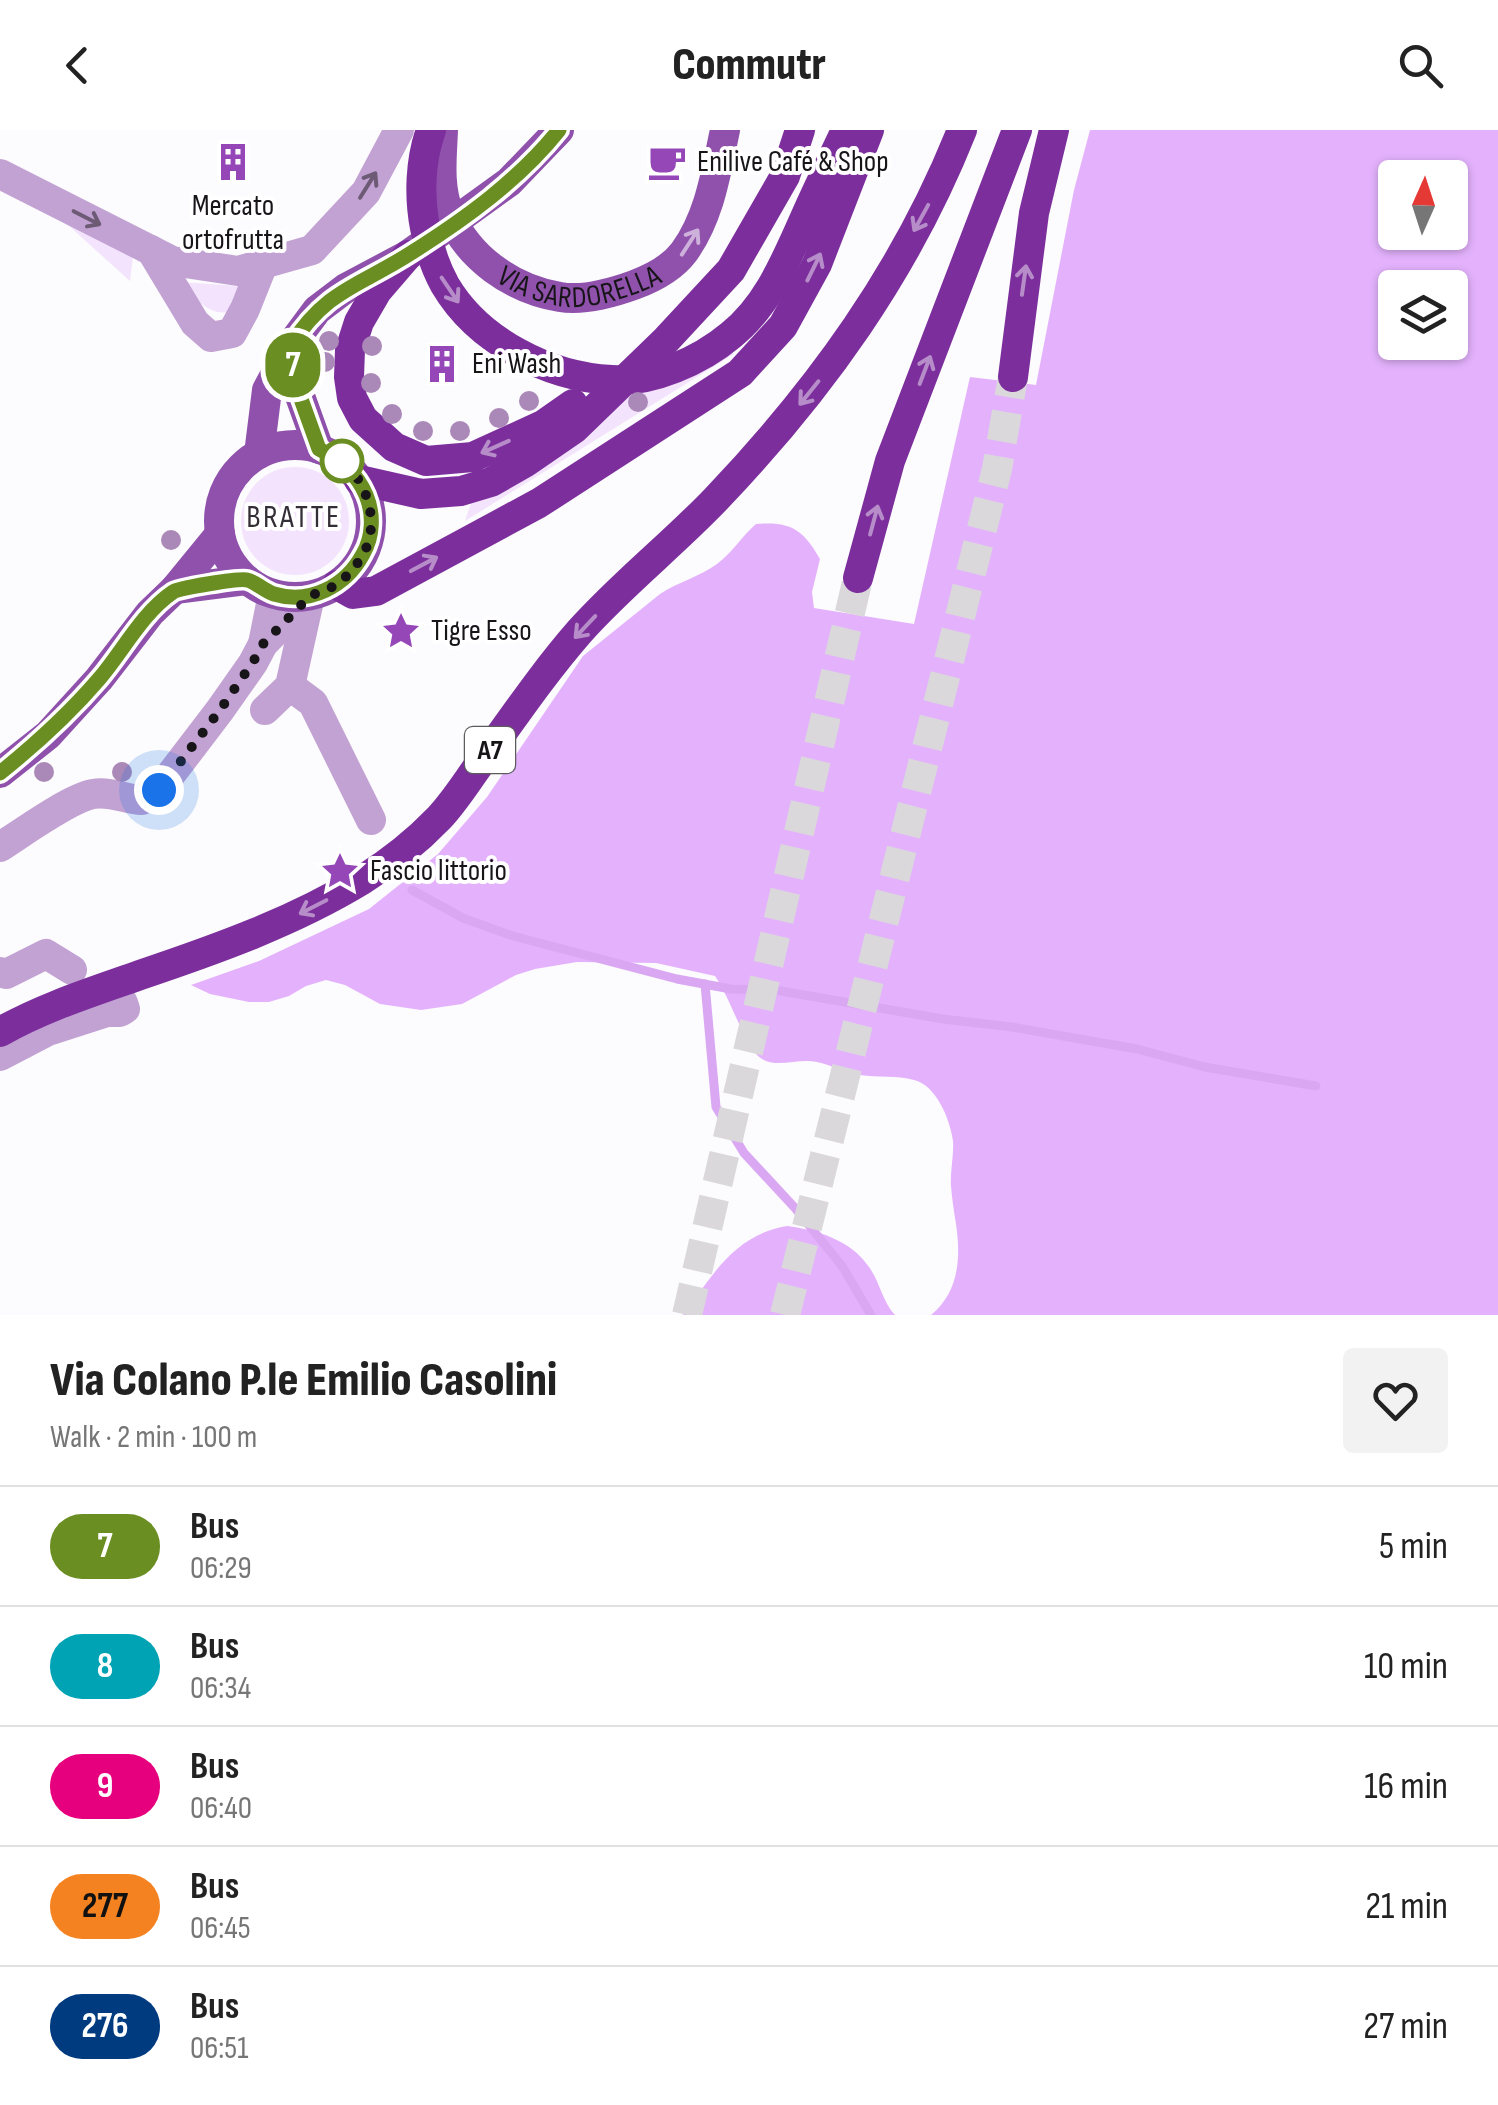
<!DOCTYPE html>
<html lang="en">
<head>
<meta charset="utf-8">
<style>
  body { margin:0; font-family:"Sofia Sans Condensed",sans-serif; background:#f2f2f2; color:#222; height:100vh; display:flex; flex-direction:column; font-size:38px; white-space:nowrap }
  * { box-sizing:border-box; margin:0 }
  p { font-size:32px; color:#767676 }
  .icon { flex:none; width:55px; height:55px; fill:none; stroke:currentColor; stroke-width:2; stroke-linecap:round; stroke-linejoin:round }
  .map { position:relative; height:1185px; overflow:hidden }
  .drawer { display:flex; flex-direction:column; background:#fff; flex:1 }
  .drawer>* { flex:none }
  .badge { padding:0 20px; border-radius:32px; font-size:35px; line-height:65px }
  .needle { width:65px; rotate:3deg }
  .controls { position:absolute; left:1378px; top:30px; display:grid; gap:20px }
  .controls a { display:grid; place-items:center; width:90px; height:90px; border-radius:10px; background:#fff; box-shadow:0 2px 8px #0004; font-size:50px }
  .you { position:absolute; width:50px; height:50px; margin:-25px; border:8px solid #fff; border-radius:50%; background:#1a73e8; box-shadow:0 0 0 15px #1a73e833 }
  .map>.badge { position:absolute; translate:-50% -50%; box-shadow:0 0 0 5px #fff }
  .round { display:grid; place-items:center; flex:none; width:105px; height:105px; border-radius:10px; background:#f2f2f2 }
  .summary { display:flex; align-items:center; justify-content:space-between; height:170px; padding:0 50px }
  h1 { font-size:48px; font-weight:800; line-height:75px }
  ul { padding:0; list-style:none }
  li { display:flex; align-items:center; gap:30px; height:120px; padding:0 50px; border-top:2px solid #e0e0e0 }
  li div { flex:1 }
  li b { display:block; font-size:38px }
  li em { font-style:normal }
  li .badge { min-width:110px; font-weight:700; text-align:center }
  header { display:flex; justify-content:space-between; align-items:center; height:130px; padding:0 50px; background:#fff; font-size:45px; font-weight:800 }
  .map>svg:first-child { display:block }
  .green { fill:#f3e3fc }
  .forest { fill:#e4b2fd; fill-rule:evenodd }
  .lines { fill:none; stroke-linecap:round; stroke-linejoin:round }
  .stream { stroke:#daa8f3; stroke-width:9 }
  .highway-tunnel { stroke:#dad8db; stroke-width:30; stroke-dasharray:30 15; stroke-linecap:butt }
  .minor { stroke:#c2a1d3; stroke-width:30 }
  .major { stroke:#8f51ac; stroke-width:30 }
  .highway { stroke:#7c2f9c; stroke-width:30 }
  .major-bridge { stroke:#8f51ac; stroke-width:30 }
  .highway-bridge { stroke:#7c2f9c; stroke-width:30 }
  .tree { fill:#aa88b8 }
  .oneway { stroke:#6d5b76 }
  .oneway2 { stroke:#b78dc9 }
  .oneway3 { stroke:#cdb1da }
  .line-casing { stroke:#fff; stroke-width:22 }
  .line { stroke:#6b8e23; stroke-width:15 }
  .walk { stroke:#181519; stroke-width:10; stroke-dasharray:0 18 }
  .stop-dot { fill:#fff; stroke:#6b8e23; stroke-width:5 }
  .labels { text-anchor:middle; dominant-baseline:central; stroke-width:8; stroke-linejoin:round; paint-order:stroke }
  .shield { fill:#fff; stroke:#5d5b5e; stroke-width:2.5 }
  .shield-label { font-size:28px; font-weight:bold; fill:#181519 }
  .poi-label { font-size:30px; fill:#181519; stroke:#fff; text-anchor:start }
  .street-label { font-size:30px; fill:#181519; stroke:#fff }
  .neighbourhood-label { font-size:32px; letter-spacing:2.5px; fill:#342e37; stroke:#fff }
</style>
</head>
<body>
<header><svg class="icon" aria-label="back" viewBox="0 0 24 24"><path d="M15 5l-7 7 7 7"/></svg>Commutr<svg class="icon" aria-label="search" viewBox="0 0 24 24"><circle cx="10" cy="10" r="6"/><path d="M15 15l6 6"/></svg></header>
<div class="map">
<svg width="1498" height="1185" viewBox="0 0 1498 1185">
  <rect width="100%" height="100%" fill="#fcfbfd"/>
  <g class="green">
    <polygon points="57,85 133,126 130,151"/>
    <path d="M 180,152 L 240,156 L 229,182 C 207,186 194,166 180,152 Z"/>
    <polygon points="728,219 734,224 465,391 472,370 641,257"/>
    <circle cx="295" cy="391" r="54"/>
  </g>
  <g class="forest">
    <path d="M 1090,0 L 1498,0 L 1498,1185 L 931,1185 C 959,1162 961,1128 956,1094 C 954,1082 952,1069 951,1056 C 950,1041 954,1026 953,1011 C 950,989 936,955 914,950 C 897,945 877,948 860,945 C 843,943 827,932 809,931 C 793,930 772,939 758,926 C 743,911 730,867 715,846 L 656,833 L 577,832 L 535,839 L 516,845 L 462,874 L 421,880 L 380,874 L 345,855 L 326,850 L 306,856 L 289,866 L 269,872 L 249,872 L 210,864 L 191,855 L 259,831 L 369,779 L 438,724 L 487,667 L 583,526 L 660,464 C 678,452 699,447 717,434 C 732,423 742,406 756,394 C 790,391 803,399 820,429 L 812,462 L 814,478 L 914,494 L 970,247 L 1036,255 L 1074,60 ZM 1395,48 L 1450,48 L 1450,102 L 1395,102 ZM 1395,158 L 1450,158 L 1450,212 L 1395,212 Z"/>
    <path d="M 787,1096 C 817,1100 851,1110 869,1137 C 880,1152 882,1171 895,1185 L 683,1185 C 713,1145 734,1105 787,1096 Z"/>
  </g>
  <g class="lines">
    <g class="stream">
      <polyline points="412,760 463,788 513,806 677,849 731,859 775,860 943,889 1012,897 1137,919 1205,937 1316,956"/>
      <polyline points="705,854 716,977 744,1023 795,1078 842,1136 871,1185"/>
    </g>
    <g class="highway-tunnel">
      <polyline points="687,1185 858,448"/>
      <polyline points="785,1185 997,339 1013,247"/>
    </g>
    <g class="minor">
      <polyline points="0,44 172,131 238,141 312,120 366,62 399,0"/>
      <polyline points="151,120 195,193 211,207 232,203 245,179 263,134"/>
      <polyline points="263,514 273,464"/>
      <polyline points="290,556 313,573 371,690"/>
      <polyline points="265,580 290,556 310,466"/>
      <path d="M 0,717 C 22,703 70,668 93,664 C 110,661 126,669 142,670 L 159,660 L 220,580 L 253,533 L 263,514 L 310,466"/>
      <polyline points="0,842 6,844 46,824 72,840"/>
      <polyline points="0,926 48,901 107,882 120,882 125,879 123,873"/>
    </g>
    <g class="major">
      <polyline points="291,215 296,255 319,319"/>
      <circle cx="295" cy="391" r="76"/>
      <polyline points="259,324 267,260 291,215 317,180 346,158 408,125 509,52 559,0"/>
      <polyline points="175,459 246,450"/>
      <polyline points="0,643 48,605 99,549 150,483 175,459 220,404"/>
    </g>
    <g class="highway">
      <polyline points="408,125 377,161 359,192 350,220 349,247 352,268 363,289 394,317 426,331 473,327 543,295 573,274"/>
      <polyline points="1013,247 1034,83 1054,0"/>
      <polyline points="359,350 421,364 461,361 491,352 526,332 574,299 666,210 731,140 785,46 800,0"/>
      <polyline points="858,448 890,331 1017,0"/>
      <polyline points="337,455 353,464 376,461 539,373 740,243 783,196 817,134 869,0"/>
      <path d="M 0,902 C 44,877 92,862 140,845 C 217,819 293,792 362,750 C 389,733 417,711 439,688 C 456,670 469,648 484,628 C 515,585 545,541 580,501 C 622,454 672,415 716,369 C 820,260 906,141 962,0"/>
    </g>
    <path class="major-bridge" id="s1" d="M 443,0 C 442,27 438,57 449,83 C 468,128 512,159 560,167 C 584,171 612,163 634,155 C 653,148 672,138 684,122 C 710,86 716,42 725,0"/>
    <path class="highway-bridge" d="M 431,0 C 420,30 419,67 425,98 C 429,118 435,137 445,155 C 478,211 548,247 612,250 C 652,252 700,231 731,205 C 768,175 785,132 804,90 C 817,60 832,30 846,0"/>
  </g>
  <g class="tree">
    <circle cx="329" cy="211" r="10"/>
    <circle cx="372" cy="216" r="10"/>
    <circle cx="325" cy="232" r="10"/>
    <circle cx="371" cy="253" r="10"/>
    <circle cx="529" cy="271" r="10"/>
    <circle cx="638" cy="272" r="10"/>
    <circle cx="392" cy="284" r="10"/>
    <circle cx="499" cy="288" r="10"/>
    <circle cx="423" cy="301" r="10"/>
    <circle cx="460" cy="301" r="10"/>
    <circle cx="171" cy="410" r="10"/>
    <circle cx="44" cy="642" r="10"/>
    <circle cx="122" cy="642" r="10"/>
  </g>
  <defs><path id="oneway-shaft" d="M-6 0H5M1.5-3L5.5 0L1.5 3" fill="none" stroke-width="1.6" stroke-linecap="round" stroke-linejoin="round" transform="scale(2.5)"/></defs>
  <g class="oneway">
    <use href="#oneway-shaft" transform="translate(368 55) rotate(-58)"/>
    <use href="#oneway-shaft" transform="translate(87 88) rotate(27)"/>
  </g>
  <g class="oneway2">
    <use href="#oneway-shaft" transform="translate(921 88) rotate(119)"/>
    <use href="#oneway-shaft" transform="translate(814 137) rotate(-64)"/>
    <use href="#oneway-shaft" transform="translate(1024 150) rotate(-82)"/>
    <use href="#oneway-shaft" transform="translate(450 160) rotate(56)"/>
    <use href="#oneway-shaft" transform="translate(925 240) rotate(-69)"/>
    <use href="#oneway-shaft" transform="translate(809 263) rotate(129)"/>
    <use href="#oneway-shaft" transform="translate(495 317) rotate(156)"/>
    <use href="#oneway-shaft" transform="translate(874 390) rotate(-75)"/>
    <use href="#oneway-shaft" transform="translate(424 434) rotate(-28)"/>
    <use href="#oneway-shaft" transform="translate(585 497) rotate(133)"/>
    <use href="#oneway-shaft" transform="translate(313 777) rotate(153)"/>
  </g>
  <use class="oneway3" href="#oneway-shaft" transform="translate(690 112) rotate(-57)"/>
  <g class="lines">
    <g class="line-casing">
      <path id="line" d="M 0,643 C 36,614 69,584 99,549 C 123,521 142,483 173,462 C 178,458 240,448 247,450 C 256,452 264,461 274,464 C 310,475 346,456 363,424 C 373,407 374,384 366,365 C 356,342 341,331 319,319 L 296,255 L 291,215 C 327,159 360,156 411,123 C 465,89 519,50 559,0"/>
    </g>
    <use href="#line" class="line"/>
    <polyline class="walk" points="159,660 220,580 253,532 263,514 310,466 337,455 354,439 366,419 372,395 369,372 359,350 342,331"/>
  </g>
  <defs>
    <g id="building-bare" transform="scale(3)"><path d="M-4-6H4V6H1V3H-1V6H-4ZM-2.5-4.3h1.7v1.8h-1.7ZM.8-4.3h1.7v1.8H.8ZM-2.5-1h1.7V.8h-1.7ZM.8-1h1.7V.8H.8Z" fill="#9547b8" stroke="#fff" stroke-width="2.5" paint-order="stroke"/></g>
    <g id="cafe-bare" transform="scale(3)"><path d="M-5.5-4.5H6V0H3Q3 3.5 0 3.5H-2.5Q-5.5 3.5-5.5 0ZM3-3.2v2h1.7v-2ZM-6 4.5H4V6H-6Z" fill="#9547b8" stroke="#fff" stroke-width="2.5" paint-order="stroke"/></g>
    <g id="sight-bare" transform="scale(3)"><path d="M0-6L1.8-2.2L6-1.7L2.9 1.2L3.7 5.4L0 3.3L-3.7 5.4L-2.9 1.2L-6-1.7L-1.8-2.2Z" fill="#9547b8" stroke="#fff" stroke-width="2.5" paint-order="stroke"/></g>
  </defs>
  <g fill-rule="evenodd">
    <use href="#building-bare" x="233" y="32"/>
    <use href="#cafe-bare" x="667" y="32"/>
    <use href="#building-bare" x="442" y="234"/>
    <use href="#sight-bare" x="401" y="501"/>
    <use href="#sight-bare" x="340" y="741"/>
  </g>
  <circle class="stop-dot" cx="342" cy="331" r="20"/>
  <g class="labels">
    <rect class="shield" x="465" y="597" width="50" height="46" rx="8"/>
    <g class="shield-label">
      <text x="490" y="620">A7</text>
    </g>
    <g class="poi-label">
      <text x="697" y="32">Enilive Café &amp; Shop</text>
      <text x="233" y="76" text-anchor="middle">Mercato<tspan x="233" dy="34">ortofrutta</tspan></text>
      <text x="472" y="234">Eni Wash</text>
      <text x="431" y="501">Tigre Esso</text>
      <text x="370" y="741">Fascio littorio</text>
    </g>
    <g class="street-label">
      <text stroke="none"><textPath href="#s1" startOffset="248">VIA SARDORELLA</textPath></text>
    </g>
    <g class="neighbourhood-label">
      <text x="294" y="387">BRATTE</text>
    </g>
  </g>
</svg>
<div class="controls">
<a><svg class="needle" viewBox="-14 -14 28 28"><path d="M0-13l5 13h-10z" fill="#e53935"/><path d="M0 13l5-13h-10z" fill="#767676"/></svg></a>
<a><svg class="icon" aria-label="layers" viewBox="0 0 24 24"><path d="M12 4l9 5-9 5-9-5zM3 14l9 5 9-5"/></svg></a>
</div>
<div class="you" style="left:159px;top:660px"></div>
<b class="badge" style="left:293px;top:235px;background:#6b8e23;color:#fff">7</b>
</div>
<section class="drawer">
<div class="summary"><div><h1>Via Colano P.le Emilio Casolini</h1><p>Walk · 2 min · 100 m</p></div><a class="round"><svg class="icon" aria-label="heart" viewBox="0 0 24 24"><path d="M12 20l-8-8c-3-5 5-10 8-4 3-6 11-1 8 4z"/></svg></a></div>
<ul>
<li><span class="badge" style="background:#6b8e23;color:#fff">7</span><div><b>Bus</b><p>06:29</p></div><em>5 min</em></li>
<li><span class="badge" style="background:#00a3b4;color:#fff">8</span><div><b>Bus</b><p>06:34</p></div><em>10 min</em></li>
<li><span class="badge" style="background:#e6007e;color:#fff">9</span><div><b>Bus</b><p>06:40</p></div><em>16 min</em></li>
<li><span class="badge" style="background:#f58220;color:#111">277</span><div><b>Bus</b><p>06:45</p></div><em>21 min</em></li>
<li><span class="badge" style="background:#003b80;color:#fff">276</span><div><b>Bus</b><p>06:51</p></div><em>27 min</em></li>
</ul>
</section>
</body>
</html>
